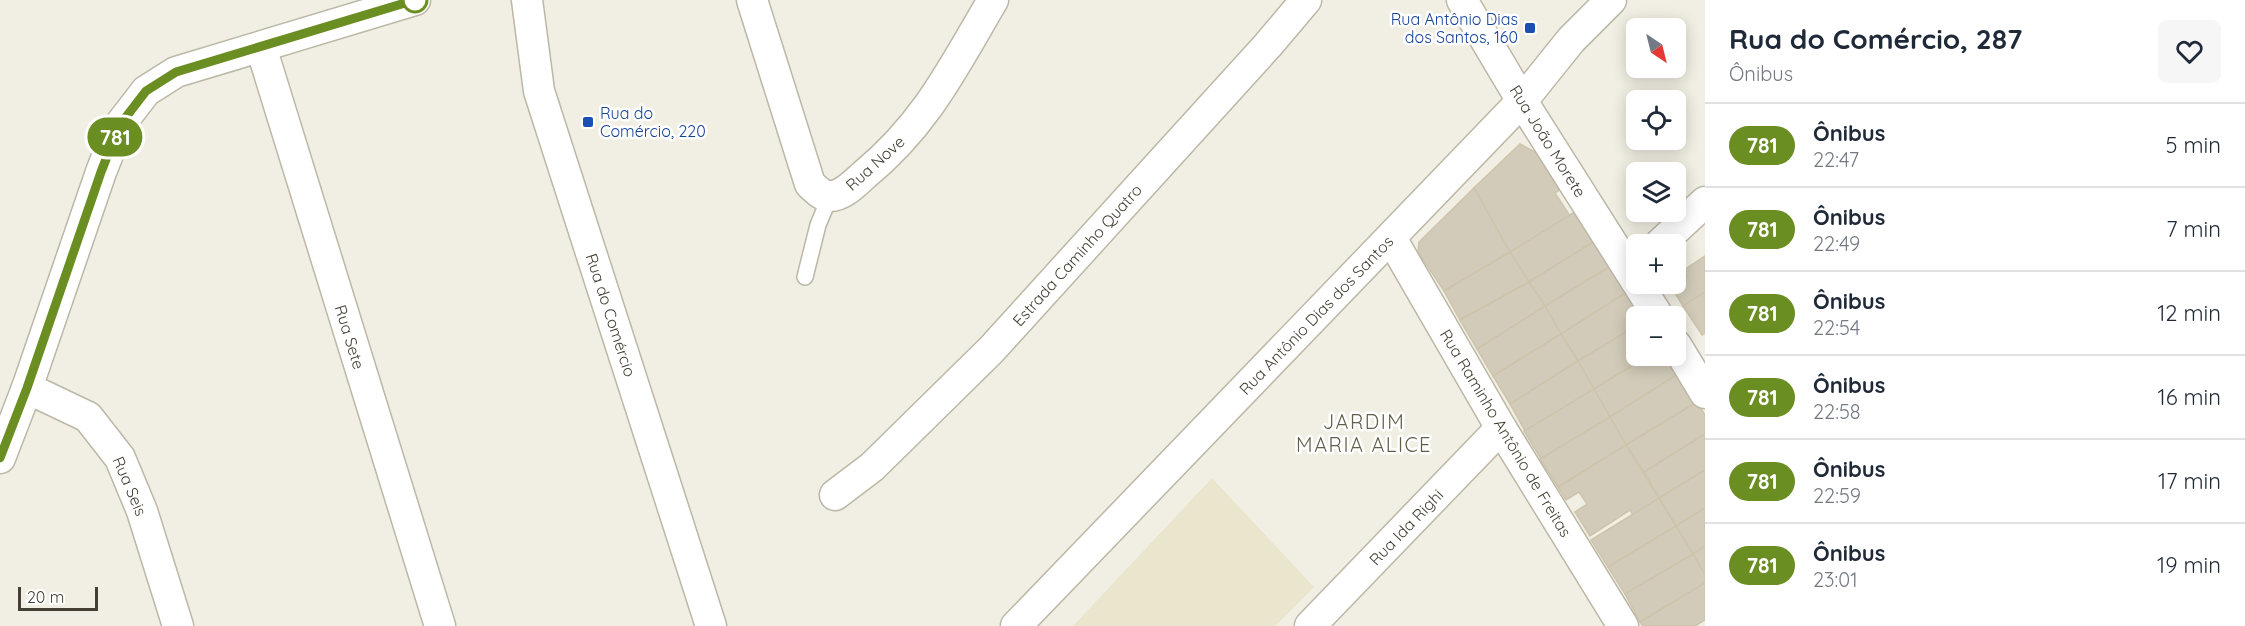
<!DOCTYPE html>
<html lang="pt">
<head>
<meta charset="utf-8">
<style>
  body { margin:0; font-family:Quicksand,sans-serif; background:#f6f6f7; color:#1f2937; height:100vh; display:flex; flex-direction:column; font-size:22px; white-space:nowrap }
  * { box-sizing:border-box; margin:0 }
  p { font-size:20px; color:#747a83 }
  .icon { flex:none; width:33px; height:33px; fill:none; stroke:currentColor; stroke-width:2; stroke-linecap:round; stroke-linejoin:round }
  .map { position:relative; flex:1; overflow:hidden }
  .drawer { display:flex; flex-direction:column; background:#fff; width:540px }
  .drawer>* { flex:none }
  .badge { padding:0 12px; border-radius:20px; font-size:21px; line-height:39px }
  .needle { width:39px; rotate:145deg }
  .controls { position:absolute; left:1626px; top:18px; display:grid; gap:12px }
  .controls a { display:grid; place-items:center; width:60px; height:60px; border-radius:9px; background:#fff; box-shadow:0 3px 15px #0003; font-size:30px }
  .scale { position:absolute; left:18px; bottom:15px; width:80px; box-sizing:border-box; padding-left:6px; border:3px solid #433f33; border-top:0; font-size:16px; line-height:21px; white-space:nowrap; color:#433f33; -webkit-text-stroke:4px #fff; paint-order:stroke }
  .map>.badge { position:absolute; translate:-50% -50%; box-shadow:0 0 0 3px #fff }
  .round { display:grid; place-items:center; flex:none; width:63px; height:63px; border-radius:9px; background:#f6f6f7 }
  .head { display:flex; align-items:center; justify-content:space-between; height:102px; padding:0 24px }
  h1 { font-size:28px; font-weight:700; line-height:45px }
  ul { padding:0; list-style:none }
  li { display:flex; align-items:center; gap:18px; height:84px; padding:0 24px; border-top:2px solid #e0e1e3 }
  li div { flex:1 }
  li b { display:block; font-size:22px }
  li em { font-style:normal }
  li .badge { min-width:66px; font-weight:700; text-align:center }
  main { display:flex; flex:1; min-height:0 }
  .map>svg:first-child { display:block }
  .education { fill:#eae6cd }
  .building { fill:#d2cbb9; stroke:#cdc4ac; stroke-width:1.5 }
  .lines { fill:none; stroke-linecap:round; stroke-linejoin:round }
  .service-casing { stroke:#bcb7a6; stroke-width:18 }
  .minor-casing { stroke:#bcb7a6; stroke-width:33 }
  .service { stroke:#fff; stroke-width:15 }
  .minor { stroke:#fff; stroke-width:30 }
  .line-casing { stroke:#fff; stroke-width:14 }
  .line { stroke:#6b8e23; stroke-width:9 }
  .stop-dot { fill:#fff; stroke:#6b8e23; stroke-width:3 }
  .transit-dot { fill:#1a4fb4; stroke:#fff; stroke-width:2 }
  .labels { text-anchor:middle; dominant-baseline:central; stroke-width:5; stroke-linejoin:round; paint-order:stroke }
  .transit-label { font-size:16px; fill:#164399; stroke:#fff; text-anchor:end }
  .street-label { font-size:16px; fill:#433f33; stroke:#fff }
  .quarter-label { font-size:20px; letter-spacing:1.5px; fill:#655e4b; stroke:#fff }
</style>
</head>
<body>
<main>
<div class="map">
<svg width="1705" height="626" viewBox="0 0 1705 626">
  <rect width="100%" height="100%" fill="#f1efe3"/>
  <polygon class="education" points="1212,478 1314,587 1275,626 1073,626"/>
  <g class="building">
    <polygon points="1520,144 1544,157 1564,187 1555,193 1570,216 1510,252 1474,188"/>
    <polygon points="1474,188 1510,252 1444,291 1418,252 1419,242"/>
    <polygon points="1581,208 1601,237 1529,282 1510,252"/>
    <polygon points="1601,237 1614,264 1545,306 1529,282"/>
    <polygon points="1510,252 1529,282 1460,320 1444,291"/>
    <polygon points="1705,256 1705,292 1683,306 1671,287 1687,276 1684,270"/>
    <polygon points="1614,264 1630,290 1561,334 1545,306"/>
    <polygon points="1529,282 1545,306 1477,349 1460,320"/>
    <polygon points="1630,290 1646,316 1636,316 1636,326 1578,361 1561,334"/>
    <polygon points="1705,292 1705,333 1702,335 1683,306"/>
    <polygon points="1545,306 1561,334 1493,376 1477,349"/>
    <polygon points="1636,326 1636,356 1647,356 1594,389 1578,361"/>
    <polygon points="1561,334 1578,361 1510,404 1493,376"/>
    <polygon points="1648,356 1666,356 1678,374 1610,417 1594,389"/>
    <polygon points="1578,361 1594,389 1525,431 1510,404"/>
    <polygon points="1678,374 1697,402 1626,445 1610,417"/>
    <polygon points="1594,389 1610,417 1541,459 1524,431"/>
    <polygon points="1697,402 1705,415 1705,434 1644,472 1626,445"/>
    <polygon points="1610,417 1626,445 1558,487 1540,459"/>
    <polygon points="1705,434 1705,470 1659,498 1644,472"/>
    <polygon points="1626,445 1659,498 1633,515 1630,510 1590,536 1575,512 1587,504 1579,492 1566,500 1558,487"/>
    <polygon points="1705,470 1705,508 1676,526 1659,498"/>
    <polygon points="1659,498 1676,526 1608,567 1591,540"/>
    <polygon points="1705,508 1705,546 1693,554 1676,526"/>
    <polygon points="1676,526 1693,554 1625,594 1608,567"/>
    <polygon points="1705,546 1705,575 1693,554"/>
    <polygon points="1693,554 1705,575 1705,583 1640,622 1625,594"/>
    <polygon points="1705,583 1705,620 1695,626 1643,626 1640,622"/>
  </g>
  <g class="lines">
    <g class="service-casing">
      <polyline id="service" points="805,277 818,225 830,196"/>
    </g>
    <g class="minor-casing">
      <g id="minor">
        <polyline points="527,0 539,91 711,626"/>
        <path d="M 752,0 L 810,184 C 816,189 821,196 829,196 C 842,197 855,183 864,175 C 926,124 953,68 993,0"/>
        <polyline points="1462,0 1522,101 1636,281"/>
        <polyline points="261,47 440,626"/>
        <polyline points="1391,238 1501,428 1623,626"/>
        <polyline points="1660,244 1705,202"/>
        <polyline points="1638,284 1658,316"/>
        <polyline points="1676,345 1705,393"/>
        <polyline points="27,388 88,417 120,458 142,511 178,626"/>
        <polyline points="0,458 27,388 101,172 119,126 146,91 176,72 415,0"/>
        <polyline points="835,495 872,467 991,350 1268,45 1306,0"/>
        <polyline points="1016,626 1522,101 1571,40 1611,0"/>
        <polyline points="1310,626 1501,428"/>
      </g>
    </g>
    <use href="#service" class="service"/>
    <use href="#minor" class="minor"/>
  </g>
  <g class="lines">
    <g class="line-casing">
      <polyline id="line" points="0,458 27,388 101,172 119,126 146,91 176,72 415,0"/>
    </g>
    <use href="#line" class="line"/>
  </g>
  <circle class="stop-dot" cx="415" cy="0" r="12"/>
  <g class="transit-dot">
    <rect x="1524" y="22" width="12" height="12" rx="3"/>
    <rect x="582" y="116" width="12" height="12" rx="3"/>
  </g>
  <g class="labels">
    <g class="transit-label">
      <text x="1518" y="19">Rua Antônio Dias<tspan x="1518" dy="18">dos Santos, 160</tspan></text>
      <text x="600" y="113" text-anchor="start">Rua do<tspan x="600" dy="18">Comércio, 220</tspan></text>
    </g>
    <g class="street-label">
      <text transform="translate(1548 141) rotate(58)">Rua João Morete</text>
      <text transform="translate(875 163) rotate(-42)">Rua Nove</text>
      <text transform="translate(1077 255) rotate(-48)">Estrada Caminho Quatro</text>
      <text transform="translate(611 315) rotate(72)">Rua do Comércio</text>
      <text transform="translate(1316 315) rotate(-46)">Rua Antônio Dias dos Santos</text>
      <text transform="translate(350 337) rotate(73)">Rua Sete</text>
      <text transform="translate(1506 433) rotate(59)">Rua Raminho Antônio de Freitas</text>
      <text transform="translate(130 486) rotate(67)">Rua Seis</text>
      <text transform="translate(1406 527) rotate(-46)">Rua Ida Righi</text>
    </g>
    <g class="quarter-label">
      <text x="1364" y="421">JARDIM<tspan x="1364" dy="23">MARIA ALICE</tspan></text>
    </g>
  </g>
</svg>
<div class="controls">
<a><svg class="needle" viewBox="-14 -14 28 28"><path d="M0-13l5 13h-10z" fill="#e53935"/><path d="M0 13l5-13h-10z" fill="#747a83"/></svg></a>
<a><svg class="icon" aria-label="locate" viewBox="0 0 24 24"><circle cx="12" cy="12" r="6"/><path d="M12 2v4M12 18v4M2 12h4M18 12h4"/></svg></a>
<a><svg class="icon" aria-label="layers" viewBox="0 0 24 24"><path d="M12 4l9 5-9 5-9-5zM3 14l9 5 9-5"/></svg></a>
<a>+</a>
<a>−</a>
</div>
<div class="scale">20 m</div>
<b class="badge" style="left:115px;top:137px;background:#6b8e23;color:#fff">781</b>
</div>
<section class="drawer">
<div class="head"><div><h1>Rua do Comércio, 287</h1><p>Ônibus</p></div><a class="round"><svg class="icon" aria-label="heart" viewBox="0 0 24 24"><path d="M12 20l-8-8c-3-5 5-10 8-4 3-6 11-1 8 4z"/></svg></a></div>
<ul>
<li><span class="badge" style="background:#6b8e23;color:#fff">781</span><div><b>Ônibus</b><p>22:47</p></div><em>5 min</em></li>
<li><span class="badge" style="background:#6b8e23;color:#fff">781</span><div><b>Ônibus</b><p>22:49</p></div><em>7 min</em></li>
<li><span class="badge" style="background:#6b8e23;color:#fff">781</span><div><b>Ônibus</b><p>22:54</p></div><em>12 min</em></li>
<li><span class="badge" style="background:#6b8e23;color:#fff">781</span><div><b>Ônibus</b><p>22:58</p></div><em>16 min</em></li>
<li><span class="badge" style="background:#6b8e23;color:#fff">781</span><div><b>Ônibus</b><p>22:59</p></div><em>17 min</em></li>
<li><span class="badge" style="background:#6b8e23;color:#fff">781</span><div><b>Ônibus</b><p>23:01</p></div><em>19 min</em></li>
</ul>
</section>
</main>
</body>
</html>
